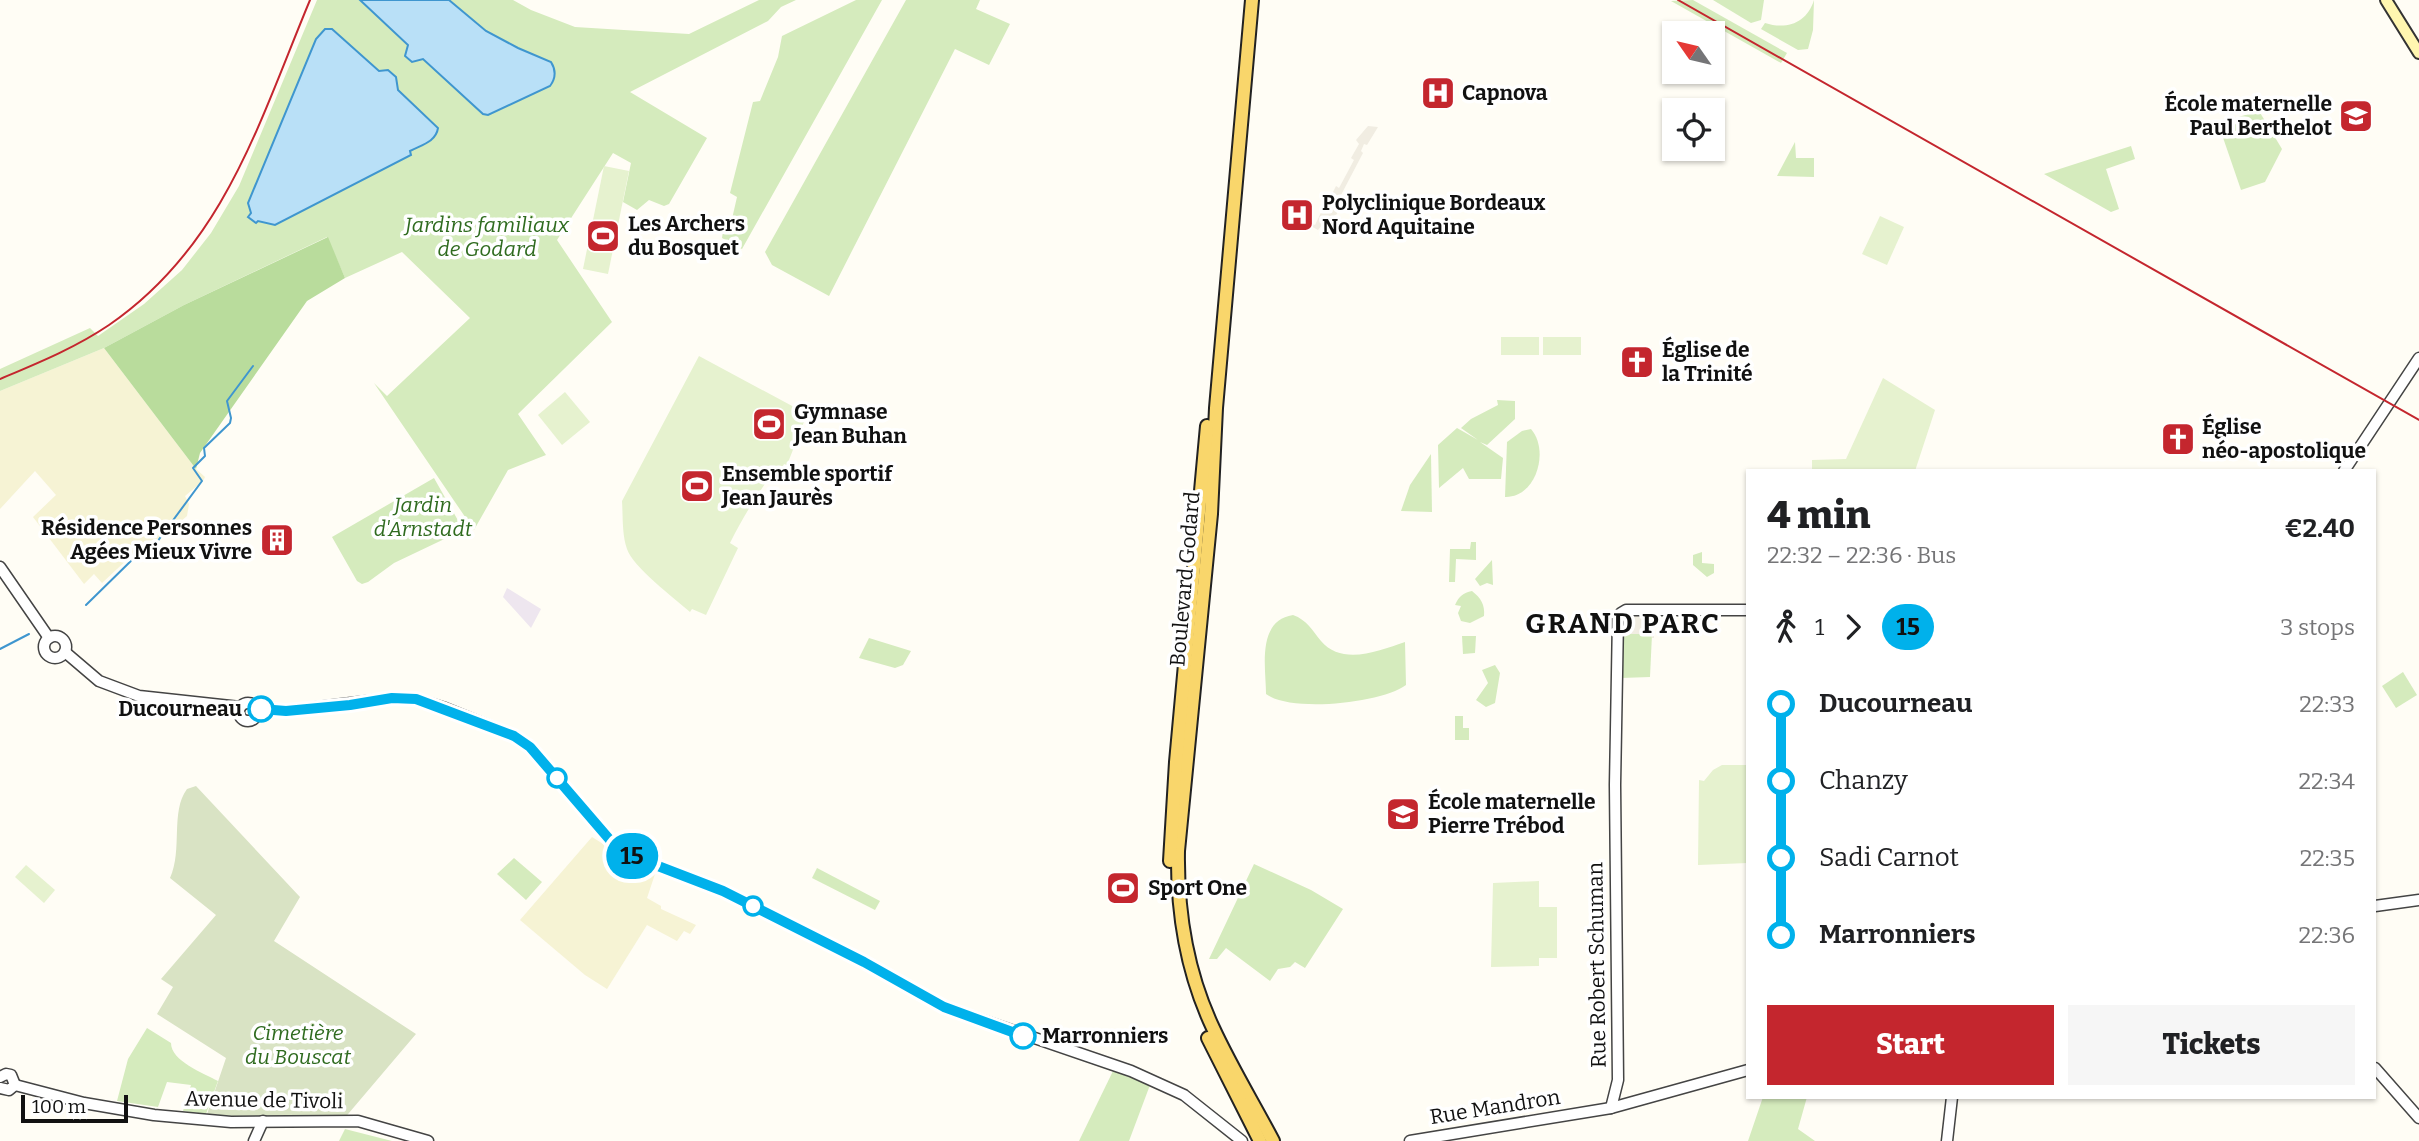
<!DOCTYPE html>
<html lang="en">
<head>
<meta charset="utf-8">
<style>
  body { margin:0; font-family:Bitter,serif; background:#f6f6f6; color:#202124; height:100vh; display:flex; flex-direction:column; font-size:26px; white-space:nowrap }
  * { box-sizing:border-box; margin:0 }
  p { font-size:23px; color:#757577 }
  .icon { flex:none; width:38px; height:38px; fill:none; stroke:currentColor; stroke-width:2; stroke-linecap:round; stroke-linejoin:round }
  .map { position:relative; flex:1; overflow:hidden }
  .side { position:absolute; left:1746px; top:469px; width:630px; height:630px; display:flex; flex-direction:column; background:#fff; border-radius:0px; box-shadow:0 2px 5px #0004 }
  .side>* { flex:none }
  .badge { padding:0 14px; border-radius:23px; font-size:24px; line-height:46px }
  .needle { width:46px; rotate:304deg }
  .fabs { position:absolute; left:1662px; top:21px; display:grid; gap:14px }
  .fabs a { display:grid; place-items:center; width:63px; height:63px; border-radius:0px; background:#fff; box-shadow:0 2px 5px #0004; font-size:35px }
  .scale { position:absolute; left:21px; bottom:18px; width:107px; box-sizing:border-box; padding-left:7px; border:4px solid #111; border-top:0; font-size:19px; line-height:24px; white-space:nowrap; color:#111; -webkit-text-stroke:5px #fff; paint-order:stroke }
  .map>.badge { position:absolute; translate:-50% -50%; box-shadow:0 0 0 4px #fff }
  .legs { display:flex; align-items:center; gap:10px; height:77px; padding:0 21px; font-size:23px }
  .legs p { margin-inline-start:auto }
  .head { display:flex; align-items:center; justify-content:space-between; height:119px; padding:0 21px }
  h1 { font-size:38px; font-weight:800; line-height:52px }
  .action { display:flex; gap:14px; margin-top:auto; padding:14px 21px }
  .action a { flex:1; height:80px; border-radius:0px; background:#c4262e; color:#fff; font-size:28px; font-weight:800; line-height:80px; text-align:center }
  .action a+a { background:#f6f6f6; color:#202124 }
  ul { padding:0 21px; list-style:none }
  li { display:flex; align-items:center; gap:24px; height:77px; font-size:26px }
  li i { display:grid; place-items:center; width:10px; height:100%; margin:0 9px; background:currentColor }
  li i::after { content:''; width:18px; height:18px; margin:-9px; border:5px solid; border-radius:50%; background:#fff }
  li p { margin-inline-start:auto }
  li:first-child i { background:linear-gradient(#0000 50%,currentColor 0) }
  li:last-child i { background:linear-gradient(currentColor 50%,#0000 0) }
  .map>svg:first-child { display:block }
  .industrial { fill:#eee6ef }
  .farmland { fill:#f6f3d4 }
  .green { fill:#d5ebbd }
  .forest { fill:#b9dc9c }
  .cemetery { fill:#d9e3c4 }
  .pitch { fill:#e6f2cf }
  .plaza { fill:#f1ede2 }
  .water { fill:#b9e0f7; stroke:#3f96cf; stroke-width:2 }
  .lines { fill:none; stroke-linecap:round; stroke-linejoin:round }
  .stream { stroke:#3f96cf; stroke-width:2 }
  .tertiary-casing { stroke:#444; stroke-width:13 }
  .secondary-casing { stroke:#333; stroke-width:14 }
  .primary-casing { stroke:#222; stroke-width:16 }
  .tertiary { stroke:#fff; stroke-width:10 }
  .secondary { stroke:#fff6b0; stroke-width:10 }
  .primary { stroke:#f9d66b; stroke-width:12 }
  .tram { stroke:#c4262e; stroke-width:2 }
  .line-1-casing { stroke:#fff; stroke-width:16 }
  .line-1 { stroke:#00b1eb; stroke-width:10 }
  .stop-1-dot { fill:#fff; stroke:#00b1eb; stroke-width:3.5 }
  .labels { text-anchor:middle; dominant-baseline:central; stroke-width:7; stroke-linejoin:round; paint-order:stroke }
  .poi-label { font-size:21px; font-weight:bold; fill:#111; stroke:#fff; text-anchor:start }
  .park-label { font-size:21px; font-style:italic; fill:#2f6b1f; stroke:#fff }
  .street-label { font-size:21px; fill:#111; stroke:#fff }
  .stop-label { font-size:21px; font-weight:bold; fill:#111; stroke:#fff; text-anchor:end }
  .district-label { font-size:28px; font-weight:bold; letter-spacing:2px; fill:#111; stroke:#fff }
</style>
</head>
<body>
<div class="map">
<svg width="2419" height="1141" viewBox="0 0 2419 1141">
  <rect width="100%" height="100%" fill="#fffdf5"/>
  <polygon class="industrial" points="507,588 541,609 531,628 503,597"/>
  <g class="farmland">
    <polygon points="104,348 196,469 205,477 203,481 185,496 189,504 187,516 181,521 170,525 158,543 132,555 102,583 94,574 84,584 33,517 56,495 35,471 0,509 0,391"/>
    <polygon points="592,837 635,864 656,871 647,898 661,906 661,909 696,925 690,934 684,931 677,941 647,925 607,989 585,975 520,920"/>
  </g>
  <g class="green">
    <polygon points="317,0 513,0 531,10 575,27 689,34 759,0 796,0 781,7 768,21 630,92 707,138 669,204 664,206 649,200 637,210 623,202 631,163 613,153 557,240 612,322 518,414 546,455 508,470 474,530 374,383 387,396 470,318 402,252 345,278 327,237 184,305 104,348 0,391 0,369 90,328 98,336 144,304 182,270 211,233 239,186"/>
    <polygon points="856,0 882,0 742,249 722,238 723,231 729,232 737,197 730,193 753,102 760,101 778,57 782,36"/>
    <polygon points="906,0 980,0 976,9 1010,24 989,65 955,49 829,296 772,265 765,252"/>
    <polygon points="1693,0 1787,53 1781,63 1671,1"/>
    <polygon points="1713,0 1764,0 1761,20 1751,23"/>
    <path d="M 1814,0 L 1813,30 L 1808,49 L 1798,50 L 1761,29 L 1765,23 C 1787,30 1807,23 1814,0 Z"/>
    <polygon points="2259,111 2282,149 2265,182 2241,190 2218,123"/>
    <polygon points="1795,142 1796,158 1814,158 1814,177 1777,176"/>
    <polygon points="2131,146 2135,159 2106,169 2119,209 2111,212 2044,174"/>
    <polygon points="1497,400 1515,401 1515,419 1487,445 1480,442 1503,458 1501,479 1469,479 1463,468 1439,488 1438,445 1457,428 1478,440 1461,428 1471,419 1498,405"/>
    <path d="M 1531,429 C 1550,451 1536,498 1505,497 L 1507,442 L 1522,431 Z"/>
    <polygon points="1431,454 1432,512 1401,511 1410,485"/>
    <polygon points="434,478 460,524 461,529 457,533 394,563 368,582 362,584 357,581 332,537"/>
    <polygon points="1471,542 1476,542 1476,560 1456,559 1455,582 1449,582 1450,549 1470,549"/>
    <polygon points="1702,552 1702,563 1714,564 1714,573 1707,577 1693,565 1693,555"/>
    <polygon points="1492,560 1493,585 1487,583 1480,586 1475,579"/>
    <path d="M 1472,591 C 1481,598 1485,605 1484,616 L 1470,623 L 1461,621 L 1458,613 L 1461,606 L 1455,605 C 1459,596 1463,593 1472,591 Z"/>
    <path d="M 1293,615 C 1307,620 1312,630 1321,641 C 1342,666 1379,651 1405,642 L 1406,685 C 1382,703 1291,713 1266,694 C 1266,668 1256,621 1293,615 Z"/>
    <polygon points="1623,634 1652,634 1650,677 1621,678"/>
    <polygon points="1462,636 1476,636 1475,653 1463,654"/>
    <polygon points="869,638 911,651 903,665 895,668 859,658"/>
    <polygon points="1495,665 1500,673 1495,703 1486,707 1476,700 1488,683 1482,670"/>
    <polygon points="2403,672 2417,695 2396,708 2382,686"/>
    <polygon points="1455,716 1463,716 1463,728 1469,728 1469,740 1455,740"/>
    <polygon points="514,858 542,882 526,900 497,874"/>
    <polygon points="1254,864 1311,890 1343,909 1305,968 1295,962 1290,967 1278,969 1270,981 1226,948 1217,959 1209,959"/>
    <polygon points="817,868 880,901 875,910 812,878"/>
    <path d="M 147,1028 L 171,1043 C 171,1061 203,1073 218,1081 L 206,1114 L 183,1111 L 191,1085 L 167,1082 L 158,1107 L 117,1101 L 128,1059 Z"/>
    <polygon points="1113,1071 1150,1085 1129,1141 1079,1141"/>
    <polygon points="1763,1097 1807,1097 1798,1129 1815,1141 1748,1141"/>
    <polygon points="345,1129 392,1141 339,1141"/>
  </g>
  <polygon class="forest" points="328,237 345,278 307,301 200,453 196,469 104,348 184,305"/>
  <path class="cemetery" d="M 196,786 L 300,897 L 274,941 L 416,1034 L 343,1120 L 205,1120 L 226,1058 L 157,1014 L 173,987 L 161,979 L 216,915 L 170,878 C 183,850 170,812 187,789 Z"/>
  <g class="pitch">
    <polygon points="604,166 629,171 608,274 583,269"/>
    <polygon points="1880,216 1904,227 1887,265 1862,254"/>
    <rect x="1501" y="337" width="38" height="18"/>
    <rect x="1543" y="337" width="38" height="18"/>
    <path d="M 699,356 L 807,414 L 787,465 L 784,464 L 777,478 L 771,475 C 755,498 743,517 730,543 L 738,548 L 706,615 L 692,609 L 690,612 C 675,599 632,566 627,549 C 622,535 623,517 622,501 Z"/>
    <polygon points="1883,378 1935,410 1915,471 1812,471 1812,460 1846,459"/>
    <polygon points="565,392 590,422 562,445 538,415"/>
    <polygon points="1722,765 1748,765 1748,863 1698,865 1699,780 1704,781 1713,770"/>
    <polygon points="26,865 55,890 44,903 15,877"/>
    <polygon points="1539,881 1539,907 1557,907 1557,958 1539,958 1539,966 1491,967 1493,883"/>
  </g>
  <g class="plaza">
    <polygon points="1368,126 1378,127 1367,145 1364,144 1361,151 1363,153 1341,195 1337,214 1326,220 1318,230 1309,225 1311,223 1315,225 1328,198 1326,194 1331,196 1336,186 1339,188 1354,160 1351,158 1359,144 1356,140"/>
    <polygon points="1654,613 1654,638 1652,638 1651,634 1624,634 1623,647 1620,647 1622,627 1625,621 1635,614"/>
  </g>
  <g class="water">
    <path d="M 360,0 L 449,0 L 486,31 L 518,48 L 551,62 C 556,70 556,78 550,86 L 488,115 L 483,114 L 423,59 L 412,62 L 405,56 L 408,45 Z"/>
    <path d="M 325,29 L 332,29 L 379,71 L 388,70 L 396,77 L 398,90 L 438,128 C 436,142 421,145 410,151 L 411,155 L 275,225 L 258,221 L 256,223 L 248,217 L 251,213 L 248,203 L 316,39 Z"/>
  </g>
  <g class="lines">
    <g class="stream">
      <polyline points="86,605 137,555 157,542 202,481 193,468 205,456 204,448 230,423 231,418 227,401 253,366"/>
      <polyline points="0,649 29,634"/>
    </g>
    <g class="tertiary-casing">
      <g id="tertiary">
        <polyline points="2344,471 2419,358"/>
        <polyline points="0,567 49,638"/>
        <circle cx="55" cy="647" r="11"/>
        <polyline points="65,652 99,681 139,696 240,707"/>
        <circle cx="248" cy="712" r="9"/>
        <polyline points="256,709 286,711 392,698 416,699 445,708 514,736 530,747 610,840 632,856 723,891 864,962 944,1007 1131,1071 1184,1095 1242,1141"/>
        <polyline points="2375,906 2419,900"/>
        <polyline points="2375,1068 2419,1118"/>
        <polyline points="0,1077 6,1074 11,1075 15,1085"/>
        <polyline points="15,1085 84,1103 154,1115 231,1122 358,1121 428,1141"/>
        <polyline points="0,1088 9,1090 15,1085"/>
        <polyline points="1611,1108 1618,1080 1615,785 1618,618 1621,613 1626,610 1748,610"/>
        <polyline points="254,1141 263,1121"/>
        <polyline points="1410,1141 1611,1108 1748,1070"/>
        <polyline points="1947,1141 1952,1097"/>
      </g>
    </g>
    <g class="secondary-casing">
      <polyline id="secondary" points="2386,0 2419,53"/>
    </g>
    <g class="primary-casing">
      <g id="primary">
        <path d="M 1252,0 L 1216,408 L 1211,514 L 1178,851 C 1177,911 1187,973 1213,1028 C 1231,1067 1253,1103 1273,1141"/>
        <polyline points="1170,861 1176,762 1207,426"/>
        <polyline points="1208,1038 1260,1141"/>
      </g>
    </g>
    <use href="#tertiary" class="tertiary"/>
    <use href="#secondary" class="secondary"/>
    <use href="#primary" class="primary"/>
    <g class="tram">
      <polyline points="1678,0 2419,420"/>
      <path d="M 0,379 C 38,363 75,348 109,325 C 224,246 259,122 310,0"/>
    </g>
  </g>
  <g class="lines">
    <g class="line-1-casing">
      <polyline id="line-1" points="261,709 286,711 350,705 392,698 416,699 514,736 530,747 610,840 632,856 723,891 864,962 944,1007 1023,1036"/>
    </g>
    <use href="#line-1" class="line-1"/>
  </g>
  <defs>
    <g id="hospital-square" transform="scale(1.75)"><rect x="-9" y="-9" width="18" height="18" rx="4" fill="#c4262e" stroke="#fff"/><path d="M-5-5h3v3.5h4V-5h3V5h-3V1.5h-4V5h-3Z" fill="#fff"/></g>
    <g id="school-square" transform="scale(1.75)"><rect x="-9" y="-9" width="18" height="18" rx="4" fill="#c4262e" stroke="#fff"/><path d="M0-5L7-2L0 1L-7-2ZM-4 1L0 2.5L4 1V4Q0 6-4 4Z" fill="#fff"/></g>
    <g id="stadium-square" transform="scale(1.75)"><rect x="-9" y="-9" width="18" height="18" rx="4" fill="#c4262e" stroke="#fff"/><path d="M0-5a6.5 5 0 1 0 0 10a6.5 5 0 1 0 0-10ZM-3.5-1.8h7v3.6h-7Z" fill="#fff"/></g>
    <g id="church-square" transform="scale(1.75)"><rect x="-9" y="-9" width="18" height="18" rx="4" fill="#c4262e" stroke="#fff"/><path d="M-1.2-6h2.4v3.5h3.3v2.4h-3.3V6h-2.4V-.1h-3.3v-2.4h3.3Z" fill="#fff"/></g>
    <g id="building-square" transform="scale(1.75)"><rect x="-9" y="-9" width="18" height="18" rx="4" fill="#c4262e" stroke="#fff"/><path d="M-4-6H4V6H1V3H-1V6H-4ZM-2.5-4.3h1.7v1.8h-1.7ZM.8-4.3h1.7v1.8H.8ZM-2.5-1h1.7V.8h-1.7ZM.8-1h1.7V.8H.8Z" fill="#fff"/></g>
  </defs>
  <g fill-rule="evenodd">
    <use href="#hospital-square" x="1438" y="93"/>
    <use href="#school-square" x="2356" y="116"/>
    <use href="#hospital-square" x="1297" y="215"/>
    <use href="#stadium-square" x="603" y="236"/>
    <use href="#church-square" x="1637" y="362"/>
    <use href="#stadium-square" x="769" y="424"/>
    <use href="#church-square" x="2178" y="439"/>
    <use href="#stadium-square" x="697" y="486"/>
    <use href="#building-square" x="277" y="540"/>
    <use href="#school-square" x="1403" y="814"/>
    <use href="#stadium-square" x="1123" y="888"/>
  </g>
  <g class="stop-1-dot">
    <circle cx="261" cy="709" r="12"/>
    <circle cx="557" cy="778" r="9"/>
    <circle cx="753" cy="906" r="9"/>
    <circle cx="1023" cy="1036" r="12"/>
  </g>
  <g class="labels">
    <g class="poi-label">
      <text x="1462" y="93">Capnova</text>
      <text x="2332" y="104" text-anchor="end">École maternelle<tspan x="2332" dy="24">Paul Berthelot</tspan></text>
      <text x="1322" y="203">Polyclinique Bordeaux<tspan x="1322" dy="24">Nord Aquitaine</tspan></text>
      <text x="628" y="224">Les Archers<tspan x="628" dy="24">du Bosquet</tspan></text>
      <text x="1662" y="350">Église de<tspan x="1662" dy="24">la Trinité</tspan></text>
      <text x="794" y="412">Gymnase<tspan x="794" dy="24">Jean Buhan</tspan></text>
      <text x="2202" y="427">Église<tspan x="2202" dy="24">néo-apostolique</tspan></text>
      <text x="722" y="474">Ensemble sportif<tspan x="722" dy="24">Jean Jaurès</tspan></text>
      <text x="252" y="528" text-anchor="end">Résidence Personnes<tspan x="252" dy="24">Agées Mieux Vivre</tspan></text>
      <text x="1428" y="802">École maternelle<tspan x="1428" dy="24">Pierre Trébod</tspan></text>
      <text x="1148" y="888">Sport One</text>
    </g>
    <g class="park-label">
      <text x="487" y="225">Jardins familiaux<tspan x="487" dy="24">de Godard</tspan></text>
      <text x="423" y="505">Jardin<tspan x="423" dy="24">d'Arnstadt</tspan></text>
      <text x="298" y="1033">Cimetière<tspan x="298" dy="24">du Bouscat</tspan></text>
    </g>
    <g class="street-label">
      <text transform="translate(1185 579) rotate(-85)">Boulevard Godard</text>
      <text transform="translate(1597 965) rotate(-91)">Rue Robert Schuman</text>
      <text transform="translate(264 1100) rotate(1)">Avenue de Tivoli</text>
      <text transform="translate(1495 1107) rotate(-9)">Rue Mandron</text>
    </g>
    <g class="stop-label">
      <text x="242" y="709">Ducourneau</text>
      <text x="1042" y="1036" text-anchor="start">Marronniers</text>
    </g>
    <g class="district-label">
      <text x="1623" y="623">GRAND PARC</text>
    </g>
  </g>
</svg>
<div class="fabs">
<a><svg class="needle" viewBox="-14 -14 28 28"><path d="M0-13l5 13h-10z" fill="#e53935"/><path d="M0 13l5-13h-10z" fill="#757577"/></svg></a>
<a><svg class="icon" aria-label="locate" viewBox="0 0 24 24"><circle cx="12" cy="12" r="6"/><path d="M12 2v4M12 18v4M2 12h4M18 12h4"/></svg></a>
</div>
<div class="scale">100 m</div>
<b class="badge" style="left:632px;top:856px;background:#00b1eb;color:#111">15</b>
<section class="side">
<div class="head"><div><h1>4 min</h1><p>22:32 – 22:36 · Bus</p></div><b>€2.40</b></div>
<div class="legs"><svg class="icon" aria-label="walk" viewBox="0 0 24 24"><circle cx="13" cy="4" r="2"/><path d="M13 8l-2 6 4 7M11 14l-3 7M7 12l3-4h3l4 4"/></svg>1<svg class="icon" aria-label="forward" viewBox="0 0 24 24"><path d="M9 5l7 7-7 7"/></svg><b class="badge" style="background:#00b1eb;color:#111">15</b><p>3 stops</p></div>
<ul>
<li><i style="color:#00b1eb"></i><b>Ducourneau</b><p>22:33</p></li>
<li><i style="color:#00b1eb"></i><span>Chanzy</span><p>22:34</p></li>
<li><i style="color:#00b1eb"></i><span>Sadi Carnot</span><p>22:35</p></li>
<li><i style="color:#00b1eb"></i><b>Marronniers</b><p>22:36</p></li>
</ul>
<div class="action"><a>Start</a><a>Tickets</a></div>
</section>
</div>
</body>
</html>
